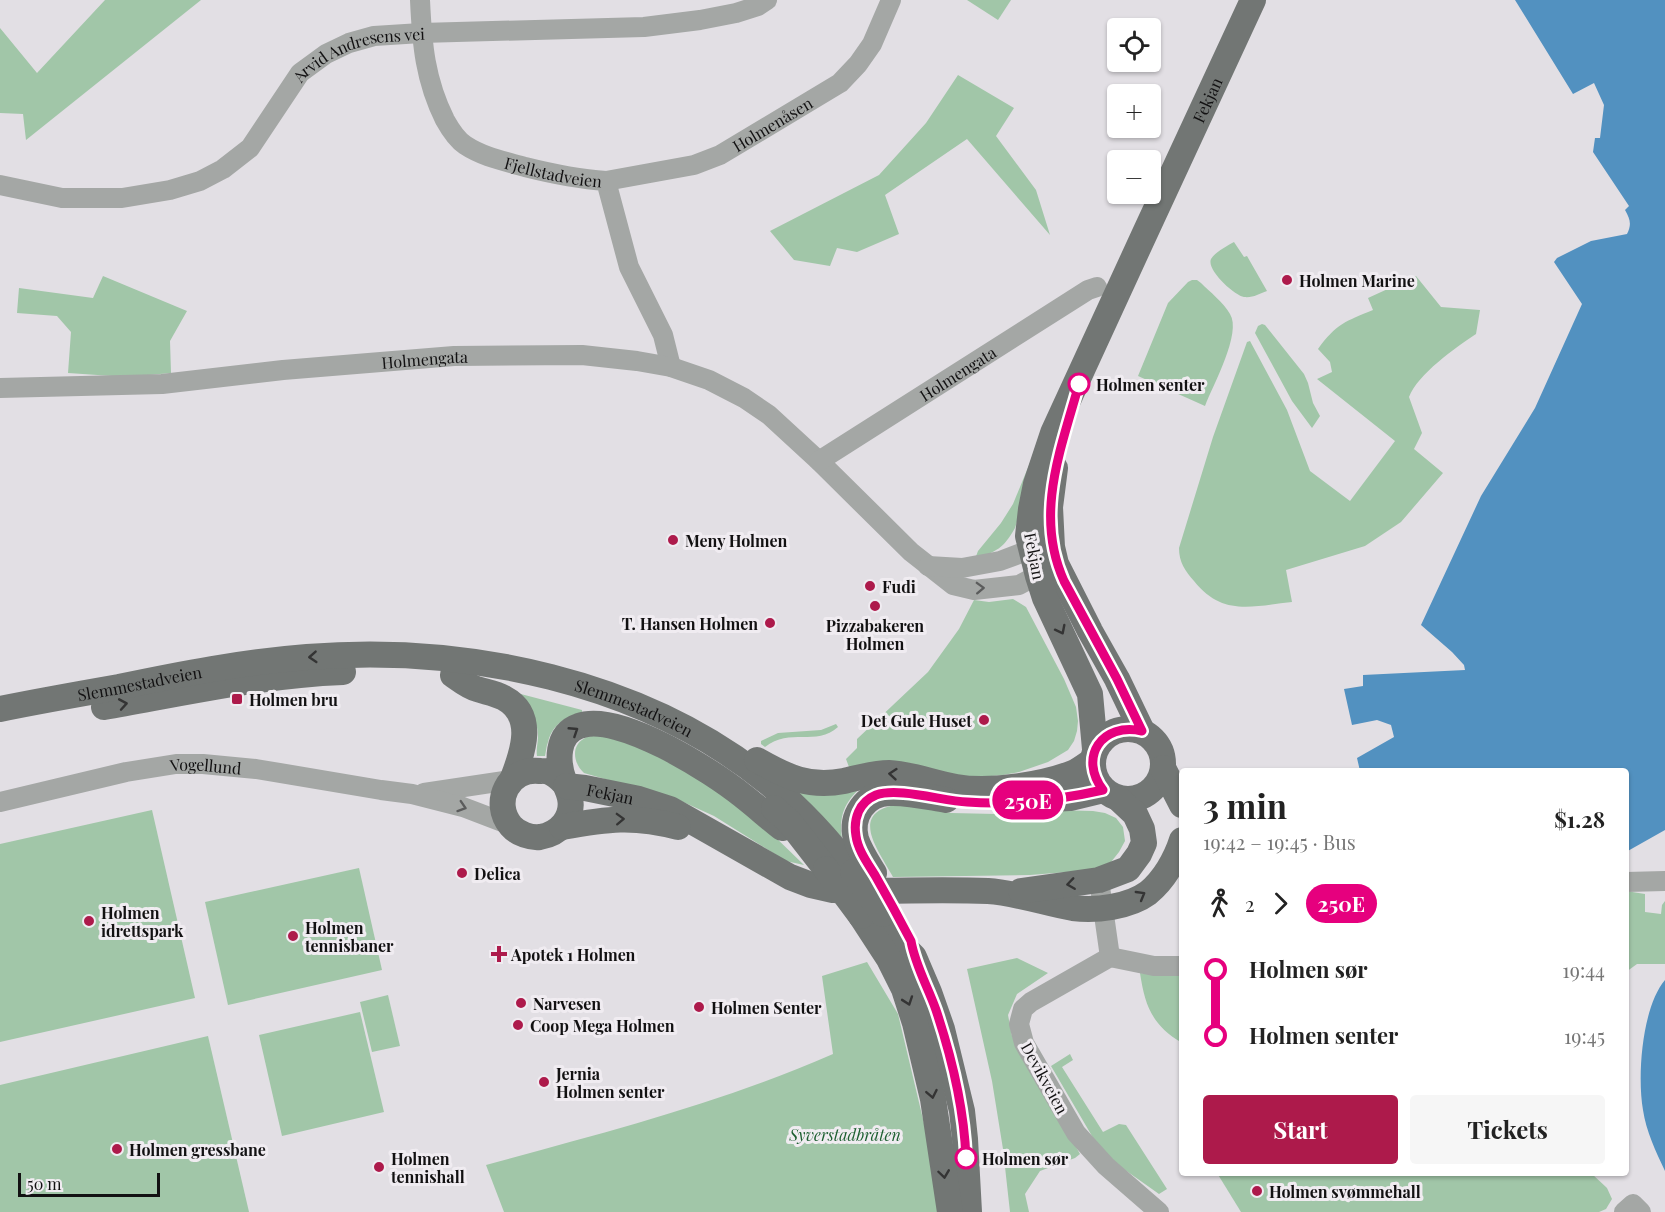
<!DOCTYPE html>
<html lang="en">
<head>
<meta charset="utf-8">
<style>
  body { margin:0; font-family:"Playfair Display",serif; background:#f6f6f6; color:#222; height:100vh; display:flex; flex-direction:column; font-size:22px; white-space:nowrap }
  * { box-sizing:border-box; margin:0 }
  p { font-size:20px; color:#767676 }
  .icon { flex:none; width:33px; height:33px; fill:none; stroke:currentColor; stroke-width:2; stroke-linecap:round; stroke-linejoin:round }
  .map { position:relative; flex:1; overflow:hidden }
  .panel { position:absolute; left:1179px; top:768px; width:450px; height:408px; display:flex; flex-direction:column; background:#fff; border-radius:6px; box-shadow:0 2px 4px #0004 }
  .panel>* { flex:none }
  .badge { padding:0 12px; border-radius:20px; font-size:21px; line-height:39px }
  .tools { position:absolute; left:1107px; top:18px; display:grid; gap:12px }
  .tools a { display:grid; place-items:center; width:54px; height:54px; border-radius:6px; background:#fff; box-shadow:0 2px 4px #0004; font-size:30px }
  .scale { position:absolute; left:18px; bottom:15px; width:142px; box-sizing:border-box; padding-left:6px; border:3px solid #121112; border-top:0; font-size:16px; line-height:21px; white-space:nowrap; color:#121112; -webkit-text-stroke:4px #f0ecf1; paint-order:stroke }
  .map>.badge { position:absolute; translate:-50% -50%; box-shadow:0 0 0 3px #fff }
  .legs { display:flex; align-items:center; gap:9px; height:66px; padding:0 24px; font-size:20px }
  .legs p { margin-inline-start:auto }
  .headline { display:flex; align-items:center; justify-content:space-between; height:102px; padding:0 24px }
  h1 { font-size:33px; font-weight:700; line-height:45px }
  .primary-button { display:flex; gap:12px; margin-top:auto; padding:12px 24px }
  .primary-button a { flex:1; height:69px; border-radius:6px; background:#ad1a4b; color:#fff; font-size:24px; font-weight:700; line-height:69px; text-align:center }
  .primary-button a+a { background:#f6f6f6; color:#222 }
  ul { padding:0 24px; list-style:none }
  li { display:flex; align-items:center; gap:21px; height:66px; font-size:22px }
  li i { display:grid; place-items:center; width:9px; height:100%; margin:0 8px; background:currentColor }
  li i::after { content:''; width:15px; height:15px; margin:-8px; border:4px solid; border-radius:50%; background:#fff }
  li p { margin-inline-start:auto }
  li:first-child i { background:linear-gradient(#0000 50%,currentColor 0) }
  li:last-child i { background:linear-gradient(currentColor 50%,#0000 0) }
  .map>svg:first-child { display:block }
  .green { fill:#a1c6a8 }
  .water { fill:#5291c0 }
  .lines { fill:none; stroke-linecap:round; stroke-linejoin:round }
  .minor { stroke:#a4a7a5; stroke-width:20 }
  .major { stroke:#727674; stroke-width:26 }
  .major-bridge { stroke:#727674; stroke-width:26 }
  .oneway { stroke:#5b5c5c }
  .oneway2 { stroke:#343434 }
  .line-1-casing { stroke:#fff; stroke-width:14 }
  .line-1 { stroke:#e6007e; stroke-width:9 }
  .poi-dot { fill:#ad1a4b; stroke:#f0ecf1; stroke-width:2 }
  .stop-1-dot { fill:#fff; stroke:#e6007e; stroke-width:3 }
  .labels { text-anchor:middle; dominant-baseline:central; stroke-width:6; stroke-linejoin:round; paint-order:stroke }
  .street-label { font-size:16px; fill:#121112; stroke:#f0ecf1 }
  .poi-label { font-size:16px; font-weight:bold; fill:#121112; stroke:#f0ecf1; text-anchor:start }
  .stop-label { font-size:16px; font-weight:bold; fill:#121112; stroke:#f0ecf1; text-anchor:start }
  .park-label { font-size:16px; font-style:italic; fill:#1c5f30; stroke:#f0ecf1 }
</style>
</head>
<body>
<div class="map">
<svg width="1665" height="1212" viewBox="0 0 1665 1212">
  <rect width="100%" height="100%" fill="#e2dfe4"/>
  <g class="green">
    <polygon points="105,0 201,0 26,140 23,114 0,113 0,28 37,73"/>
    <polygon points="967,0 1011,0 998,20"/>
    <polygon points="958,75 1014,108 996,136 1036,190 1050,235 967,139 885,195 899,234 857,252 837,248 830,266 794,260 770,231 879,175 926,123"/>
    <path d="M 1234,242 L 1244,257 L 1247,256 L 1267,291 C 1259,294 1253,298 1244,297 C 1235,296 1206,270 1211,259 C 1215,252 1227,246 1234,242 Z"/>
    <polygon points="103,276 187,311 170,341 171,373 127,377 68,373 71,332 57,316 17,313 19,288 93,298"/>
    <path d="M 1416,276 L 1441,307 L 1480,310 L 1476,334 C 1455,348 1418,374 1409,397 L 1422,433 L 1414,449 L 1443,473 L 1401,522 L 1365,546 L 1286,570 L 1292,602 C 1252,606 1223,617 1194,581 C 1185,571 1179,562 1179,548 L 1213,437 L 1247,342 L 1250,341 L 1287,410 L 1310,471 L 1350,501 L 1395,441 L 1317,379 L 1332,372 L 1330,362 L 1318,349 C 1336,324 1346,321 1373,310 L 1368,298 Z"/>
    <path d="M 1192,280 L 1197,280 L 1201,283 C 1210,292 1223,302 1230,314 C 1242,333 1213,385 1205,406 L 1138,376 L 1168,303 L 1188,282 Z"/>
    <polygon points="1262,324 1265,325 1304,374 1308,383 1313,403 1320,416 1312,428 1292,401 1255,333 1258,326"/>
    <path d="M 1057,397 L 1015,528 C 1003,549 997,551 975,559 L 978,551 L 1001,523 L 1013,504 Z"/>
    <polygon points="1013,599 1026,607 1064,679 1076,707 1078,721 1077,731 1074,741 1068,750 1048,762 1019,772 1003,775 980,777 849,767 846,759 857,748 857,739 928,672 959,629 974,600 989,602"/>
    <path d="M 517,693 L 582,710 L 582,713 C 566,716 552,725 548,742 C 546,747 546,752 545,756 L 537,756 C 536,749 538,743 538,736 C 538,718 527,706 517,693 Z"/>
    <path d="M 836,724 L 838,727 C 816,747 790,727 765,747 L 761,744 L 761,741 L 778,733 L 821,730 Z"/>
    <path d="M 611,734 L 682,765 L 768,830 L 804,865 L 786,861 L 714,816 L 681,801 L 584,773 C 573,763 570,744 587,737 C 595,735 604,735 611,734 Z"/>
    <path d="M 792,787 L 860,788 C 844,804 839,815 842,838 Z"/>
    <path d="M 901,804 L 951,813 L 996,814 L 1054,810 L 1093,811 L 1105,813 L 1116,818 L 1123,827 L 1125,841 L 1119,852 L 1111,862 L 1092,870 L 1030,875 L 893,877 C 877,848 847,811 901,804 Z"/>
    <polygon points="152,810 195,998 0,1042 0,844"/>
    <polygon points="359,868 382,970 228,1005 205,902"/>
    <polygon points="1626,891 1645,894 1645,912 1661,914 1662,905 1665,901 1665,964 1637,964 1626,972"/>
    <polygon points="1017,958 1048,973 1017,994 1008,1015 1012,1036 1080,1154 1075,1158 1040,1171 1025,1194 1029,1212 1010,1212 1003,1149 992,1081 967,969"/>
    <path d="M 867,962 L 898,1014 L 927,1136 L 940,1212 L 504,1212 L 486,1165 C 603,1133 722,1103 833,1054 L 822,976 Z"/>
    <path d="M 1140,973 L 1164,976 L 1182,976 L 1182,1043 C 1152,1025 1145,1006 1140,973 Z"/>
    <polygon points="388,995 400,1046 372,1052 360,1002"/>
    <polygon points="360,1012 384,1112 282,1136 259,1035"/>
    <polygon points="208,1036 249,1212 0,1212 0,1085"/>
    <polygon points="1070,1054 1073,1060 1062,1067 1103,1132 1119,1124 1126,1125 1167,1189 1159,1194 1111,1160 1099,1148 1051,1066"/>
    <polygon points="1217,1173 1591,1173 1607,1188 1612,1199 1606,1209 1599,1212 1241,1212"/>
  </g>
  <g class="water">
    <path d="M 1515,0 L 1665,0 L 1665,830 L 1626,852 L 1626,771 L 1360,771 L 1357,758 L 1394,737 L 1391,725 L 1377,720 L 1352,725 L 1344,689 L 1363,686 L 1363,675 L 1465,670 L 1464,665 L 1452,652 L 1421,625 L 1481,496 L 1535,408 L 1582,304 L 1554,262 L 1557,258 L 1591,241 L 1627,234 C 1632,224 1630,219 1625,210 L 1629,206 L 1593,152 L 1595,138 L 1600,138 L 1604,105 L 1594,83 L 1573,94 Z"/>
    <path d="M 1665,980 L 1665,1171 C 1656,1152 1646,1131 1643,1110 C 1637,1076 1642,1007 1665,980 Z"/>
  </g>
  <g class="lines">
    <g class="minor">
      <path id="s1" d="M 420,0 C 422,44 425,80 445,120 C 450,129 456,139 465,145 C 483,157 504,161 525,167 C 553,174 577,179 606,181 L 629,267 L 663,335 L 671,367"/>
      <path id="s2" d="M 606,181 L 694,165 L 720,155 L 840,83 L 858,64 L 872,44 L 891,0"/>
      <path id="s3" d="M 0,185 L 62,198 L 122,198 L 170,190 L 200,181 L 223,169 L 250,148 L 300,73 L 326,54 L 349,43 L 374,36 L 421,33 L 644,27 L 700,20 L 736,13 L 758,6 L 767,0"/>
      <path id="s4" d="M 0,388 L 162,384 L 283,370 L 454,356 L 582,355 L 637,361 L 671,367 L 709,380 L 744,398 L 769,415 L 819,461 L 911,552 L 953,585 L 974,590 L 1019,585 L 1049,569"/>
      <path id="s5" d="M 819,461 L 1088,290 L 1097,287"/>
      <polyline points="928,566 962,568 1000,561 1032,549 1043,551"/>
      <polyline points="424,793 511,780"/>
      <path id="s6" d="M 0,802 L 126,772 L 176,764 L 203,764 L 256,769 L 381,790 L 412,794 L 463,807 L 510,825"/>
      <polyline points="1099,880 1110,957"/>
      <polyline points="1626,882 1665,881"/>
      <polyline points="1159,1212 1106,1166 1076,1133 1024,1043 1019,1024 1023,1009 1031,1002 1110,957 1154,966 1182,966"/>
      <polyline points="1624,1212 1633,1204 1641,1212"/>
    </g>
    <g class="major">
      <polyline points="1055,468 1050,507 1052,547 1056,564 1090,631 1117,679 1142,731"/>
      <path d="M 453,675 C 460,680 469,687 477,689 C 486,692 495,693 504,698 C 536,715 523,752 513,778"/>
      <path d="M 104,707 C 183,693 263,675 343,672"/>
      <path id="s7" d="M 0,709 C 39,701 79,694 119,687 C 181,674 243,662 307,657 C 465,644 645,681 770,784 C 801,810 829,840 853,872"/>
      <circle cx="1128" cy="764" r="35"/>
      <path id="s8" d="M 1095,749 L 1090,694 L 1045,598 L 1038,576 L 1028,536 L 1031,509 L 1036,484 L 1053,433 L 1145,233 L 1253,0"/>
      <path d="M 757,760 C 787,777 809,788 844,781 C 858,778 873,773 889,773 C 912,774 933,783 956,787 C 989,793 1041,785 1073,773 C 1080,770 1086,765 1092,761"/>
      <polyline points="1163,768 1182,805"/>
      <path d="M 564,783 C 560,779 555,774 549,772 C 548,771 542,771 540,771 C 509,767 491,802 511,826 C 518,834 531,838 540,837 C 559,834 574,818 570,798 C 569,792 566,787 564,781 C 557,762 556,734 579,726 C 618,711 712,771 743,796 C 756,806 769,818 782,828"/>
      <path id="s9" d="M 566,786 L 585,788 L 639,799 L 670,809 L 790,877 L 811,885 L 833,890 C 885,892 937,889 988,891 C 1017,893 1045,903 1073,908 C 1096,911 1129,907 1148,893 C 1164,880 1176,859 1182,840"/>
      <polyline points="1012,801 1070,798 1103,790"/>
      <polyline points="774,808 791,824 826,869"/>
      <path d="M 562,827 C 607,819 633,815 678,827"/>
      <path d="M 874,873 C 868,863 860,851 856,839 C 850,816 865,794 889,793 C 908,792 928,797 946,800"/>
      <polyline points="1021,891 1099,880 1128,869 1139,854 1144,843 1142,829 1135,814 1119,799"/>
      <polyline points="883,914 901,944 914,957 929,992 942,1029 962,1111 965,1139 969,1212"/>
      <polyline points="861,916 889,959 904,989 915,1023 933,1099 950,1212"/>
    </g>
    <g class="major-bridge">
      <polyline points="826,869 861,916"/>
      <polyline points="853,872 883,914"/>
    </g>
  </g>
  <defs><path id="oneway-chevron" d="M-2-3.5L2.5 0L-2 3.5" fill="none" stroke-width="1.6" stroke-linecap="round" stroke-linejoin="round" transform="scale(1.5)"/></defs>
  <g class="oneway">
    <use href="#oneway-chevron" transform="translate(980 588) rotate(-2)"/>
    <use href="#oneway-chevron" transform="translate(462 807) rotate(18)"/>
  </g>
  <g class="oneway2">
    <use href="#oneway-chevron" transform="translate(1061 630) rotate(63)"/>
    <use href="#oneway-chevron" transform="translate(313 657) rotate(176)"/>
    <use href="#oneway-chevron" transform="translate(123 704) rotate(-10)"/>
    <use href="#oneway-chevron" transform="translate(574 731) rotate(-33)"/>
    <use href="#oneway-chevron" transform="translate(893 774) rotate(-175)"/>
    <use href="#oneway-chevron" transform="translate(620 819) rotate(-2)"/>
    <use href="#oneway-chevron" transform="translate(1071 884) rotate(172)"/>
    <use href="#oneway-chevron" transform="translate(1141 895) rotate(-30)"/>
    <use href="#oneway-chevron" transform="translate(908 1001) rotate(71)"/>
    <use href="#oneway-chevron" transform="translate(932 1094) rotate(79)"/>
    <use href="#oneway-chevron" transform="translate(944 1174) rotate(82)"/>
  </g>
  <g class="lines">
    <g class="line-1-casing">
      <path id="line-1" d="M 966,1158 C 964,1108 952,1058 936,1010 C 928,987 915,965 911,941 C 900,920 888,898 876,877 C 869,865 858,851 856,836 C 853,819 859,802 876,795 C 898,787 943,801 967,802 C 1012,805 1059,800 1103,790 C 1078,757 1102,722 1142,731 L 1117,679 L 1064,581 C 1034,515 1061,449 1079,384"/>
    </g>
    <use href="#line-1" class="line-1"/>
  </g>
  <g class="poi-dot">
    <circle cx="1287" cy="280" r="6"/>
    <circle cx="673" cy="540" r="6"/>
    <circle cx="870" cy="586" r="6"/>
    <circle cx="875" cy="606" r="6"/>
    <circle cx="770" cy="623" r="6"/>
    <rect x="231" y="693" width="12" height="12" rx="3"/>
    <circle cx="984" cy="720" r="6"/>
    <circle cx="462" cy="873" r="6"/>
    <circle cx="89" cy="921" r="6"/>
    <circle cx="293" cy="936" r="6"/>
    <path d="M496 945h6v6h6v6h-6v6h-6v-6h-6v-6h6z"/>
    <circle cx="521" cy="1003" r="6"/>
    <circle cx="699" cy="1007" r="6"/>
    <circle cx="518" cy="1025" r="6"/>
    <circle cx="544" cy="1082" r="6"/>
    <circle cx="117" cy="1149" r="6"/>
    <circle cx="379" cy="1167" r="6"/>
    <circle cx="1257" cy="1191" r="6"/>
  </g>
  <g class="stop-1-dot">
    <circle cx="1079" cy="384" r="10"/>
    <circle cx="966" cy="1158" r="10"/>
  </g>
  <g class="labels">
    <g class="street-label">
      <text stroke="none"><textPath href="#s3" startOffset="417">Arvid Andresens vei</textPath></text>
      <text stroke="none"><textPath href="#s8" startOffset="699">Fekjan</textPath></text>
      <text stroke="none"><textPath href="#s2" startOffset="178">Holmenåsen</textPath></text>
      <text stroke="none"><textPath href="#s1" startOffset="249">Fjellstadveien</textPath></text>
      <text stroke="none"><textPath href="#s4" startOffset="426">Holmengata</textPath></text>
      <text stroke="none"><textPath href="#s5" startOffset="164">Holmengata</textPath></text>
      <text transform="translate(1035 556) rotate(79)">Fekjan</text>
      <text stroke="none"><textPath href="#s7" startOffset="142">Slemmestadveien</textPath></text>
      <text stroke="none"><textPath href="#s7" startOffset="646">Slemmestadveien</textPath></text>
      <text stroke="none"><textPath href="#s6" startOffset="210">Vogellund</textPath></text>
      <text stroke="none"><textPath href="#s9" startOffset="45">Fekjan</textPath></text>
      <text transform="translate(1045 1078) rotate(61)">Devikveien</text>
    </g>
    <g class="poi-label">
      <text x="1299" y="280">Holmen Marine</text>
      <text x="685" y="540">Meny Holmen</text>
      <text x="882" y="586">Fudi</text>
      <text x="758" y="623" text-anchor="end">T. Hansen Holmen</text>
      <text x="875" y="625" text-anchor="middle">Pizzabakeren<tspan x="875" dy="18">Holmen</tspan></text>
      <text x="249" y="699">Holmen bru</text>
      <text x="972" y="720" text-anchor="end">Det Gule Huset</text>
      <text x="474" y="873">Delica</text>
      <text x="101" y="912">Holmen<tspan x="101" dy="18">idrettspark</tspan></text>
      <text x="305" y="927">Holmen<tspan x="305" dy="18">tennisbaner</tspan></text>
      <text x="511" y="954">Apotek 1 Holmen</text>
      <text x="533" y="1003">Narvesen</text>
      <text x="711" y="1007">Holmen Senter</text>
      <text x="530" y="1025">Coop Mega Holmen</text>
      <text x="556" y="1073">Jernia<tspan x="556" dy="18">Holmen senter</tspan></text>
      <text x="129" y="1149">Holmen gressbane</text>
      <text x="391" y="1158">Holmen<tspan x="391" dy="18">tennishall</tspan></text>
      <text x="1269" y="1191">Holmen svømmehall</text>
    </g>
    <g class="stop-label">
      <text x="1096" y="384">Holmen senter</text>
      <text x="982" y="1158">Holmen sør</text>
    </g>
    <g class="park-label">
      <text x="845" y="1134">Syverstadbråten</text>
    </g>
  </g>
</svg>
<div class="tools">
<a><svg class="icon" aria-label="locate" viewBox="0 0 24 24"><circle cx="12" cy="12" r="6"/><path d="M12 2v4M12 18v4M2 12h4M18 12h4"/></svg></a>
<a>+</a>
<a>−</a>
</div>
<div class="scale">50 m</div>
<b class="badge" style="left:1028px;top:800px;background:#e6007e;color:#fff">250E</b>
<section class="panel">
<div class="headline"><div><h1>3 min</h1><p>19:42 – 19:45 · Bus</p></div><b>$1.28</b></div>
<div class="legs"><svg class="icon" aria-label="walk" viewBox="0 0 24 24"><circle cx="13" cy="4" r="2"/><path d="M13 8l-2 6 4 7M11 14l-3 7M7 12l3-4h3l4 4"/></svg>2<svg class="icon" aria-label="forward" viewBox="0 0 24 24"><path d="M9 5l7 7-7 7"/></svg><b class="badge" style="background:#e6007e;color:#fff">250E</b></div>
<ul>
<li><i style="color:#e6007e"></i><b>Holmen sør</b><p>19:44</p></li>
<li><i style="color:#e6007e"></i><b>Holmen senter</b><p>19:45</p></li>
</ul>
<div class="primary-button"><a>Start</a><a>Tickets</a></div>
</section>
</div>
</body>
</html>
